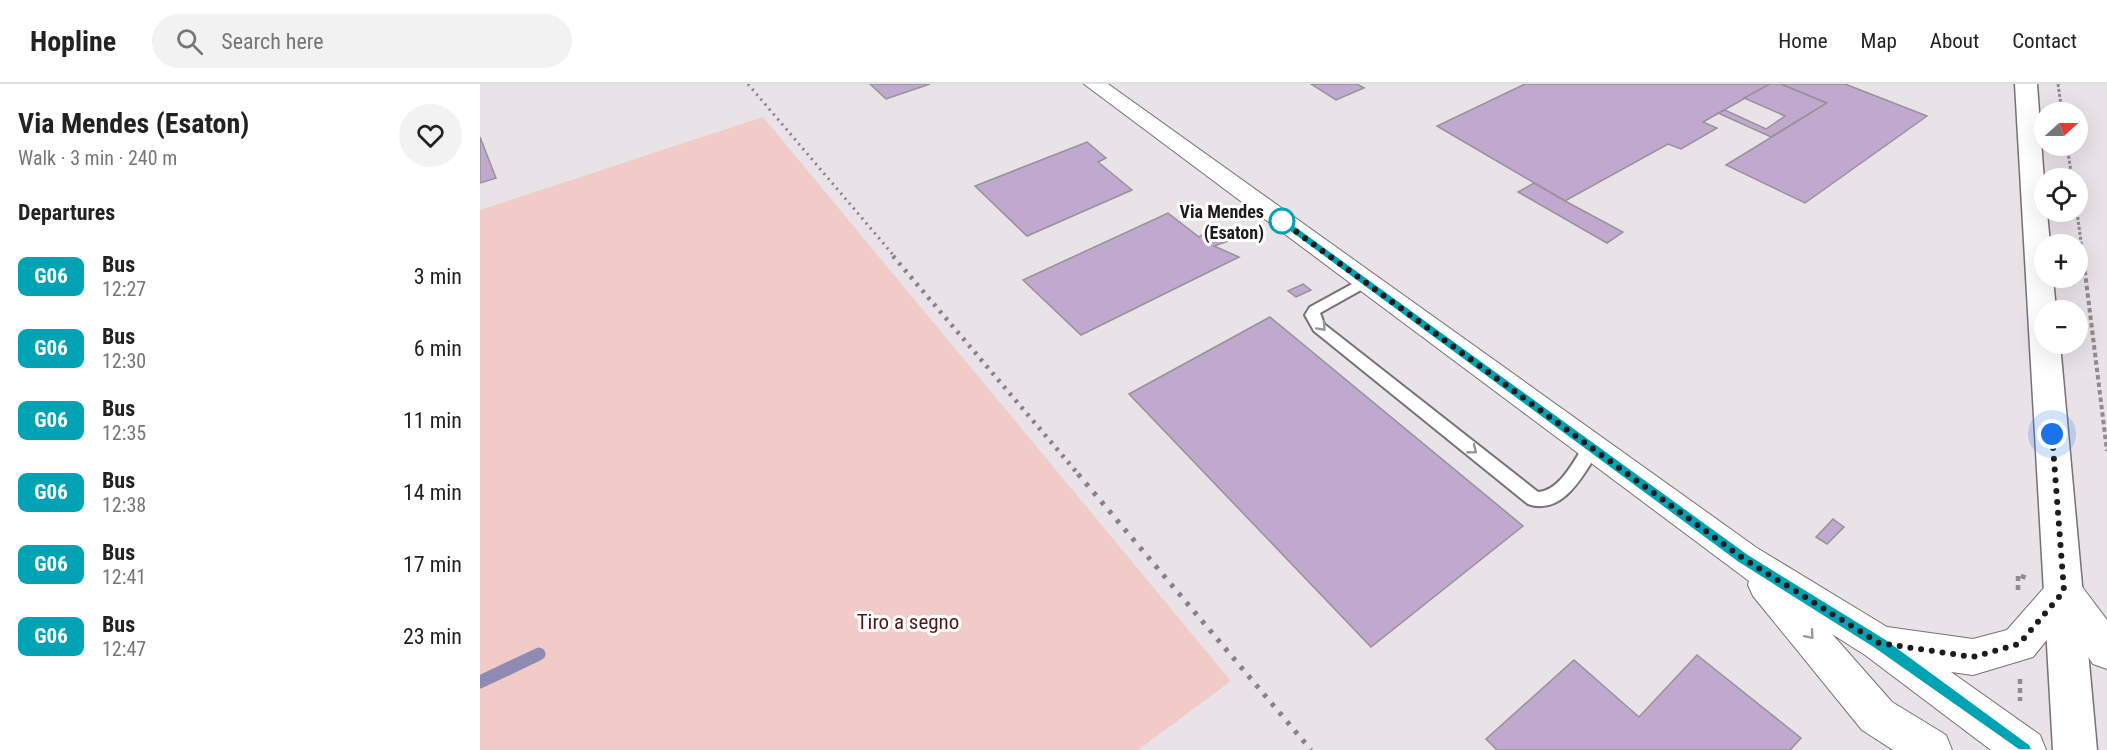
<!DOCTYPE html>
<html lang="en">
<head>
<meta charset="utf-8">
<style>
  body { margin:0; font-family:"Roboto Condensed",sans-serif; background:#f2f2f2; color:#222; height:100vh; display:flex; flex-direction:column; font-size:22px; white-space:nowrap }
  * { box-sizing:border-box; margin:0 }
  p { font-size:20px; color:#767676 }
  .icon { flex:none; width:33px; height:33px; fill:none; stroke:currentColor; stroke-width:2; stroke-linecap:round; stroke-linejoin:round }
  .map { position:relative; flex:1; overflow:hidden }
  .sheet { display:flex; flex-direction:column; background:#fff; width:480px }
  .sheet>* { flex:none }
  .badge { padding:0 12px; border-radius:9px; font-size:21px; line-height:39px }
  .needle { width:39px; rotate:69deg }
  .controls { position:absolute; left:1554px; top:18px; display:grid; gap:12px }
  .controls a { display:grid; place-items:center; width:54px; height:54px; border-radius:50%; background:#fff; box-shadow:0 6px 24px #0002; font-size:30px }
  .you { position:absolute; width:30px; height:30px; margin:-15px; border:4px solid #fff; border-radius:50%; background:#1a73e8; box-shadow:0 0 0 9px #1a73e833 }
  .map>.badge { position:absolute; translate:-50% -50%; box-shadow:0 0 0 3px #fff }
  h2 { padding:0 18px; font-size:22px; line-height:54px }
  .round { display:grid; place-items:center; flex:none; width:63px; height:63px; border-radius:32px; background:#f2f2f2 }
  .summary { display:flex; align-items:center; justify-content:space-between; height:102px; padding:0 18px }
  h1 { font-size:28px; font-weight:700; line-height:45px }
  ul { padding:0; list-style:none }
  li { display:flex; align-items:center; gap:18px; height:72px; padding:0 18px }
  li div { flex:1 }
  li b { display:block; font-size:22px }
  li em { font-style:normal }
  li .badge { min-width:66px; font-weight:700; text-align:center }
  header { display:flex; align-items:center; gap:36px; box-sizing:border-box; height:84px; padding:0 30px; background:#fff; border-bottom:2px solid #e0e0e0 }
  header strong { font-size:28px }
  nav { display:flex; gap:33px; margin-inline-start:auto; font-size:21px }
  .search { width:420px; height:54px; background:#f2f2f2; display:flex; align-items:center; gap:15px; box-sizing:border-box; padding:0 21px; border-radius:33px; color:#767676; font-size:22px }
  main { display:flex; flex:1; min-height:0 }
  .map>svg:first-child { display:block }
  .green { fill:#f1cbc8 }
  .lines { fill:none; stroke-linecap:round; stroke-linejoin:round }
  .stream { stroke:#8f8ab3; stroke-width:13 }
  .building { fill:#c1a8ce; stroke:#969298; stroke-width:1.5 }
  .lane-casing { stroke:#777175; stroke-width:4 }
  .street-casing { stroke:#777175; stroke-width:2 }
  .secondary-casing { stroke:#777175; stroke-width:3 }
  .path-far2 { stroke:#908b8f; stroke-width:3; stroke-dasharray:3 2; stroke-linecap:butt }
  .path-far1 { stroke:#908b8f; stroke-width:4; stroke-dasharray:4.5 3; stroke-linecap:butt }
  .path { stroke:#908b8f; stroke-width:4.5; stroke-dasharray:5 4; stroke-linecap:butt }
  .lane { fill:#fff; fill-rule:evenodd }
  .street { fill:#fff; fill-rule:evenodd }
  .secondary { fill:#fff; fill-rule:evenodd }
  .rail-far2 { stroke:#868285; stroke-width:3; stroke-dasharray:2 4.5; stroke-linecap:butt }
  .rail-far1 { stroke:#868285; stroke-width:4.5; stroke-dasharray:3 6; stroke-linecap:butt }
  .rail { stroke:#868285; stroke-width:5; stroke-dasharray:4 8; stroke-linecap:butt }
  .oneway { stroke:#999899 }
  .line { fill:#00a3b4; stroke:#fff; stroke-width:1.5 }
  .walk { stroke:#1d1b1c; stroke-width:6; stroke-dasharray:0 10.8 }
  .stop-dot { fill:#fff; stroke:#00a3b4; stroke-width:3 }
  .labels { text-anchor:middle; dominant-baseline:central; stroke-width:6; stroke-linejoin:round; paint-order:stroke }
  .stop-label { font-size:18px; font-weight:bold; fill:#1d1b1c; stroke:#fff; text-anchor:end }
  .near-park-label { font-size:21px; fill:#531618; stroke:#fff }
</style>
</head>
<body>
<header>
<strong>Hopline</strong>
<div class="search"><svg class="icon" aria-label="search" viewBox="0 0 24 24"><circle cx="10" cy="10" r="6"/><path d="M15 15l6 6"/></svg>Search here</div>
<nav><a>Home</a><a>Map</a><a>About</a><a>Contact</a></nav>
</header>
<main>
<section class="sheet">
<div class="summary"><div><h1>Via Mendes (Esaton)</h1><p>Walk · 3 min · 240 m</p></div><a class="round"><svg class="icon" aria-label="heart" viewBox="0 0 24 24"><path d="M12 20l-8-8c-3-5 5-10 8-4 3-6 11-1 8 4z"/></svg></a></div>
<h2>Departures</h2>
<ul>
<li><span class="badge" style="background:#00a3b4;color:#fff">G06</span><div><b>Bus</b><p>12:27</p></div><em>3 min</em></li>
<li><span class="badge" style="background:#00a3b4;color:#fff">G06</span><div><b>Bus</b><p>12:30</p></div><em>6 min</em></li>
<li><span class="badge" style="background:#00a3b4;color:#fff">G06</span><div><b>Bus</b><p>12:35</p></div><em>11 min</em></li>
<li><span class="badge" style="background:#00a3b4;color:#fff">G06</span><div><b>Bus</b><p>12:38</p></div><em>14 min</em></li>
<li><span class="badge" style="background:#00a3b4;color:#fff">G06</span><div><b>Bus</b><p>12:41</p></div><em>17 min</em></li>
<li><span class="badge" style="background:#00a3b4;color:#fff">G06</span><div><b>Bus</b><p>12:47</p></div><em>23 min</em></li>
</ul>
</section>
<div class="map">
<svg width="1627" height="666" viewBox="0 0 1627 666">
  <rect width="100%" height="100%" fill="#e9e2e7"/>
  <polygon class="green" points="283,33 751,597 658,666 0,666 0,126"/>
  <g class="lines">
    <polyline class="stream" points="0,598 59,570"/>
  </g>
  <g class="building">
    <polygon points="390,0 450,0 406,15"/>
    <polygon points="831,0 877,0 884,4 856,16"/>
    <polygon points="1045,0 1290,0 1223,38 1237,44 1201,65 1188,60 1085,117 957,42"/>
    <polygon points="1290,0 1301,0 1347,19 1291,53 1238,29 1245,26 1286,45 1305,32 1264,14"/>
    <polygon points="1301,0 1365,0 1447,32 1325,119 1246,81 1347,19"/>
    <polygon points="0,53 16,94 0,99"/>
    <polygon points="607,58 626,74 618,78 652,106 547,152 495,102"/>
    <polygon points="1054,99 1085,117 1143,148 1127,159 1038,108"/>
    <polygon points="688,129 719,153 729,145 748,157 734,162 759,173 601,251 543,196"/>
    <polygon points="823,200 831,206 816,213 808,207"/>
    <polygon points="790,233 1043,442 891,563 649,310"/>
    <polygon points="1353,435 1364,443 1347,460 1336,453"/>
    <polygon points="1217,571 1321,654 1310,666 1017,666 1006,655 1094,576 1159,633"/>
  </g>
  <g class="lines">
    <g class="lane-casing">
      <path id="lane" d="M 885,193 L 890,195 L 892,198 L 890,201 L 840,229 L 844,240 L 1058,408 C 1080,407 1095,375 1106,358 L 1112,356 L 1118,358 L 1121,363 L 1118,368 C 1103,391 1083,432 1048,420 L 834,247 L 825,231 L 830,223 Z"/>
    </g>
    <g class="street-casing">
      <polygon id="street" points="604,0 628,0 1277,464 1407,543 1493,555 1527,546 1571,496 1584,491 1597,496 1627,536 1627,585 1613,580 1583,536 1553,573 1493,591 1471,588 1560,651 1566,666 1511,666 1385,571 1352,550 1412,618 1466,651 1472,666 1413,666 1382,646 1273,512 1268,501 1269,497"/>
    </g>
    <g class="secondary-casing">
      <polygon id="secondary" points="1535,0 1557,0 1564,97 1564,128 1567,128 1570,160 1564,160 1564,194 1573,194 1576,226 1564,226 1564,260 1580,260 1617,666 1573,666"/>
    </g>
    <g class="path-far2">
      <polyline points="1578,0 1582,28"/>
      <polyline points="1587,62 1592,94"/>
      <polyline points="1597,128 1603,173"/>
    </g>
    <polyline class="path-far1" points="1603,172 1627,367"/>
    <g class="path">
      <polyline points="1538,506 1538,491 1547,494"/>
      <polyline points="1540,595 1540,617"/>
    </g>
    <use href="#lane" class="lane"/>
    <use href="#street" class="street"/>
    <use href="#secondary" class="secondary"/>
    <polyline class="rail-far2" points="268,0 415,173"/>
    <polyline class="rail-far1" points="413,172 599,391"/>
    <polyline class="rail" points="598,390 831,666"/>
  </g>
  <defs><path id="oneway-chevron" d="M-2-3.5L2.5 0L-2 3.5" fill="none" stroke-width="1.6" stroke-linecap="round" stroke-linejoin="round" transform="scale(1.5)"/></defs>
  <g class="oneway">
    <use href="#oneway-chevron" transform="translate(842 243) rotate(47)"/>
    <use href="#oneway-chevron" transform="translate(993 366) rotate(39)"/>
    <use href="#oneway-chevron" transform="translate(1330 551) rotate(49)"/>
  </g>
  <polygon class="line" points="793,131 800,131 1269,471 1404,554 1550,661 1552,666 1539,666 1394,564 1259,479 793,135"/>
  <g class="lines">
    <polyline class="walk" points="802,137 796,133 1264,475 1399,559 1493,573 1539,560 1584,507 1572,350"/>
  </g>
  <circle class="stop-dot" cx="802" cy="137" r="12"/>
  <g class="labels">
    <g class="stop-label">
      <text x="784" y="127">Via Mendes<tspan x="784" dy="21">(Esaton)</tspan></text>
    </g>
    <g class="near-park-label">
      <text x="428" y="538">Tiro a segno</text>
    </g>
  </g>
</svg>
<div class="controls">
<a><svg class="needle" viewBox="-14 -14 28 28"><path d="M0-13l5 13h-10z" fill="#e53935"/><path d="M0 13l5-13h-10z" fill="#767676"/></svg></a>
<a><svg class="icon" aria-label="locate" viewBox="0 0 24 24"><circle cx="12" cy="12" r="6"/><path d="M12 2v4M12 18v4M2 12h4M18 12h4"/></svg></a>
<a>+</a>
<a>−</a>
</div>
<div class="you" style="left:1572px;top:350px"></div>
</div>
</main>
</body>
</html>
